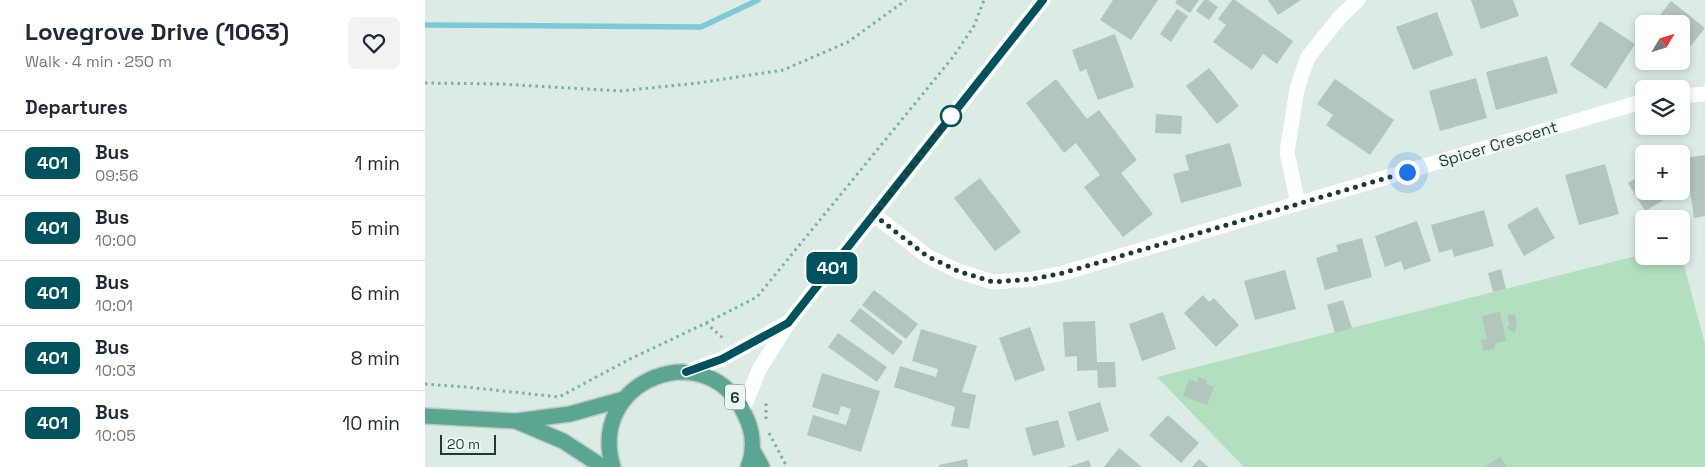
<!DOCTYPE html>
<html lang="en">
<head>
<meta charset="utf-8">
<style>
  body { margin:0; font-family:"Space Grotesk",sans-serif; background:#f2f2f3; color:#1f2937; height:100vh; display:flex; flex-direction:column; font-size:19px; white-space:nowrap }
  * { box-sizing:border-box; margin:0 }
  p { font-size:16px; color:#747a83 }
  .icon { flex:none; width:28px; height:28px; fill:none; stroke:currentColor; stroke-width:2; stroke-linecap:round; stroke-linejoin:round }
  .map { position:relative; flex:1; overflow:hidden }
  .side { display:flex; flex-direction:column; background:#fff; width:425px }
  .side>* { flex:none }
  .badge { padding:0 10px; border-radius:8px; font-size:18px; line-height:32px }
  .needle { width:32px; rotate:52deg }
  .buttons { position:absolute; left:1210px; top:15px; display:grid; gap:10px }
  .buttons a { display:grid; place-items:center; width:55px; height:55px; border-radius:8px; background:#fff; box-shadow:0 2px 8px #0003; font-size:25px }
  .scale { position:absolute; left:15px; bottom:12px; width:56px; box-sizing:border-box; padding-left:5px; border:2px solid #1d3b33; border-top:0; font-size:14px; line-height:18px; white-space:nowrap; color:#1d3b33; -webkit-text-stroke:4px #edf7f2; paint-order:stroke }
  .you { position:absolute; width:25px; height:25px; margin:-12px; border:4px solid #fff; border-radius:50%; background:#1a73e8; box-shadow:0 0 0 8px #1a73e833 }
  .map>.badge { position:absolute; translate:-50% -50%; box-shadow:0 0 0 2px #fff }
  h2 { padding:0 25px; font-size:19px; line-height:45px }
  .round { display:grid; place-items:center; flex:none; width:52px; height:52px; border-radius:8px; background:#f2f2f3 }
  .overview { display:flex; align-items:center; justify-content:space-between; height:85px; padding:0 25px }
  h1 { font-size:24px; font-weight:600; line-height:38px }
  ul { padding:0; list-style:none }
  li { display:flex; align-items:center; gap:15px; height:65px; padding:0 25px; border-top:1px solid #e0e1e3 }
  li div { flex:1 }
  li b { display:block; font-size:19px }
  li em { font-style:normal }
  li .badge { min-width:55px; font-weight:700; text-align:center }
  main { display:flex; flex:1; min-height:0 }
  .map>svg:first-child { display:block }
  .green { fill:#b2dfbe }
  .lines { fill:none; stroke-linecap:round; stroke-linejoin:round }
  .stream { stroke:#7dc9d7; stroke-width:5.5 }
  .building { fill:#b2c6bd }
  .primary-casing { stroke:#c0c8c6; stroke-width:18 }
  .path { stroke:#79b2a0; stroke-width:3; stroke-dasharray:2.5 4; stroke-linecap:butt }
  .street { stroke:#fff; stroke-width:15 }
  .primary { stroke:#5ba693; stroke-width:15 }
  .line-casing { stroke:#fff; stroke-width:11 }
  .line { stroke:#00535e; stroke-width:8 }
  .walk { stroke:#1d3b33; stroke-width:5; stroke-dasharray:0 9 }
  .stop-dot { fill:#fff; stroke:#00535e; stroke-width:2.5 }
  .labels { text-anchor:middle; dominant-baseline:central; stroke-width:4; stroke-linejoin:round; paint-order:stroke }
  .shield { fill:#edf7f2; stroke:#5b736c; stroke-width:1 }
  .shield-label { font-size:15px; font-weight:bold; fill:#1d3b33 }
  .street-label { font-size:16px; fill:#1d3b33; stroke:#edf7f2 }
</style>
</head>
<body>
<main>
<section class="side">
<div class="overview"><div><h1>Lovegrove Drive (1063)</h1><p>Walk · 4 min · 250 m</p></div><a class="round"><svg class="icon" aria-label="heart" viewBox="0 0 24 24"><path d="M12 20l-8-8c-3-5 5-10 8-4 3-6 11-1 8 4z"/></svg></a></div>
<h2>Departures</h2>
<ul>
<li><span class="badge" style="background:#00535e;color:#fff">401</span><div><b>Bus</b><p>09:56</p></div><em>1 min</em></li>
<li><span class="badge" style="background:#00535e;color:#fff">401</span><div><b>Bus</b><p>10:00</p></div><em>5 min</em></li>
<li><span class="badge" style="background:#00535e;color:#fff">401</span><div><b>Bus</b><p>10:01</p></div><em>6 min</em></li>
<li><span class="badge" style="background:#00535e;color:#fff">401</span><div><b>Bus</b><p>10:03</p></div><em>8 min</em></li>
<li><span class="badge" style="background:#00535e;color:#fff">401</span><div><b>Bus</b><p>10:05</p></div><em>10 min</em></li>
</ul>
</section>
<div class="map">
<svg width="1280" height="467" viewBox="0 0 1280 467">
  <rect width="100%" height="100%" fill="#dcebe4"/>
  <polygon class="green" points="1219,254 1219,256 1256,256 1256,254 1280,344 1280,467 819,467 732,377"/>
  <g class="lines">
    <polyline class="stream" points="0,25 276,27 333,0"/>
  </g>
  <g class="building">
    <polygon points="688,0 733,0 706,40 675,20"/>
    <polygon points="752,0 774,0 765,13 750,3"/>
    <polygon points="779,0 783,0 793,7 784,20 771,11"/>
    <polygon points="807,0 810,0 868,41 852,64 838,54 827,70 788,42 801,25 793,19"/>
    <polygon points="843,0 876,0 853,15"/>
    <polygon points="1046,0 1088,0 1094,16 1056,29"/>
    <polygon points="1246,1 1280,28 1256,58 1256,24 1228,24"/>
    <polygon points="752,9 763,16 746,42 735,34"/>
    <polygon points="1012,12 1028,55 988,70 971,27"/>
    <polygon points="1175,21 1210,44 1181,89 1145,65"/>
    <polygon points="690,34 709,87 673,100 661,69 655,72 647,50"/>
    <polygon points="1122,56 1133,93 1071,110 1061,72"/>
    <polygon points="784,68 814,106 792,124 761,86"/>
    <polygon points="1051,78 1062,118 1015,131 1004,91"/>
    <polygon points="631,79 662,119 674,110 712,160 696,173 728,214 698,237 659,187 675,175 651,143 639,153 601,103"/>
    <polygon points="910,79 969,120 945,155 901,125 908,115 892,104"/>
    <polygon points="731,114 757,116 756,134 730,133"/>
    <polygon points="805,143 817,186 756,203 748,174 764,170 760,155"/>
    <polygon points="1280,155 1280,216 1269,218 1260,158"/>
    <polygon points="1180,164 1194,214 1154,225 1140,175"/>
    <polygon points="1219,173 1219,191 1256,191 1257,181 1260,195 1244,197 1220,211 1203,183"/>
    <polygon points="555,178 596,232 570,251 529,198"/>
    <polygon points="1112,207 1130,238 1099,256 1082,225"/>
    <polygon points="1059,210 1069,246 1029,257 1027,249 1014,253 1006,225"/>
    <polygon points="992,221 1006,261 979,270 976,261 960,267 950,236"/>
    <polygon points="937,238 947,277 900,290 891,258 913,251 911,245"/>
    <polygon points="1076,269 1081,289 1068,292 1063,273"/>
    <polygon points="860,270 871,309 830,320 819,281"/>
    <polygon points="449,290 493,324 481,339 437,305"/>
    <polygon points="778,295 784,302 789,298 814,325 791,347 759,313"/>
    <polygon points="918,300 927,328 910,333 902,305"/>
    <polygon points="435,308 478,342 468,355 425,321"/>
    <polygon points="738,312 751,349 717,361 704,324"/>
    <polygon points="1075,312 1081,341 1070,343 1070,349 1058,351 1056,340 1062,339 1057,316"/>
    <polygon points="1090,314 1092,327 1089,333 1082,328 1084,324 1082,315"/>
    <polygon points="670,321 672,362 690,362 691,387 673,388 672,370 652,371 652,356 640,357 638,322"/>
    <polygon points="605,327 620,370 590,381 574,338"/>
    <polygon points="496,329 552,346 537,392 551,395 544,429 526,426 530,407 469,387 475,366 511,377 513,369 487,361"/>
    <polygon points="413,333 462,367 452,382 403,347"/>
    <polygon points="397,373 455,391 436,452 382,435 388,415 421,425 426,409 416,406 413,415 387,407"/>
    <polygon points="774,377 782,380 781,384 789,387 782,405 758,396 764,379 772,382"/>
    <polygon points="675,402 684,431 652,441 643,412"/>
    <polygon points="743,415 774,443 756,463 724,435"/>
    <polygon points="633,420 640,447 608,456 600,428"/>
    <polygon points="694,448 717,467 679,467"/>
    <polygon points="1076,457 1081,467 1058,467"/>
    <polygon points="542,459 543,467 514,467 514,465"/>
    <polygon points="774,459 784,467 767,467"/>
    <polygon points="664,460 666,467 643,467"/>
  </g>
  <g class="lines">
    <g class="primary-casing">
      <g id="primary">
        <polyline points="0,416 91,421 145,414 199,399"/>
        <polyline points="93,422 138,441 178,467"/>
        <polyline points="327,449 337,467"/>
        <path d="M 188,467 C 161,379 284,333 320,415 C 328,431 330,450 323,467"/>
      </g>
    </g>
    <g class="path">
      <polyline points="0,83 76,84 196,91 273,83 358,70 423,42 481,0"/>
      <polyline points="281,323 332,297 528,57 549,26 559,0"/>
      <polyline points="0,384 41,387 134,397 205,359 281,323 300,340"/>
      <polyline points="341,419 341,401"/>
      <polyline points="344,433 362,467"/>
    </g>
    <g class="street">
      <polyline points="1256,96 1280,94"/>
      <polyline points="873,204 862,152 872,89 883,57 914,18 933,0"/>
      <polyline points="449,215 502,256 533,271 568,282 608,279 638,273 1219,101"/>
      <polyline points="261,372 297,359 362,323"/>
      <polyline points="318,409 334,370 363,323 618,0"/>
    </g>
    <use href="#primary" class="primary"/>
  </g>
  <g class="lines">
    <g class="line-casing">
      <polyline id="line" points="261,372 297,359 363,323 618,0"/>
    </g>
    <use href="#line" class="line"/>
    <polyline class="walk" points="526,116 449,215 502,256 533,271 568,282 608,279 638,273 982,172"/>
  </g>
  <circle class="stop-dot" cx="526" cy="116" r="10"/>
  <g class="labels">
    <rect class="shield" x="300" y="384.5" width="20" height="25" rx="4"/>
    <g class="shield-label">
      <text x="310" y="397">6</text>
    </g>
    <g class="street-label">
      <text transform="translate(1073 144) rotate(-17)">Spicer Crescent</text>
    </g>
  </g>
</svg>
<div class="buttons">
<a><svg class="needle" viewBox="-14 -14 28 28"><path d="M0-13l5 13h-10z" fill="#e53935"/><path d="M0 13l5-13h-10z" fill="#747a83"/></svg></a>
<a><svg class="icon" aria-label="layers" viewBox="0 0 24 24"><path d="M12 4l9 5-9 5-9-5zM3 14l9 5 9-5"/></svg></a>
<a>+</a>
<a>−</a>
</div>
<div class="scale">20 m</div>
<div class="you" style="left:982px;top:172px"></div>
<b class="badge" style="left:407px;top:268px;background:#00535e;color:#fff">401</b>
</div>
</main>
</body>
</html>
